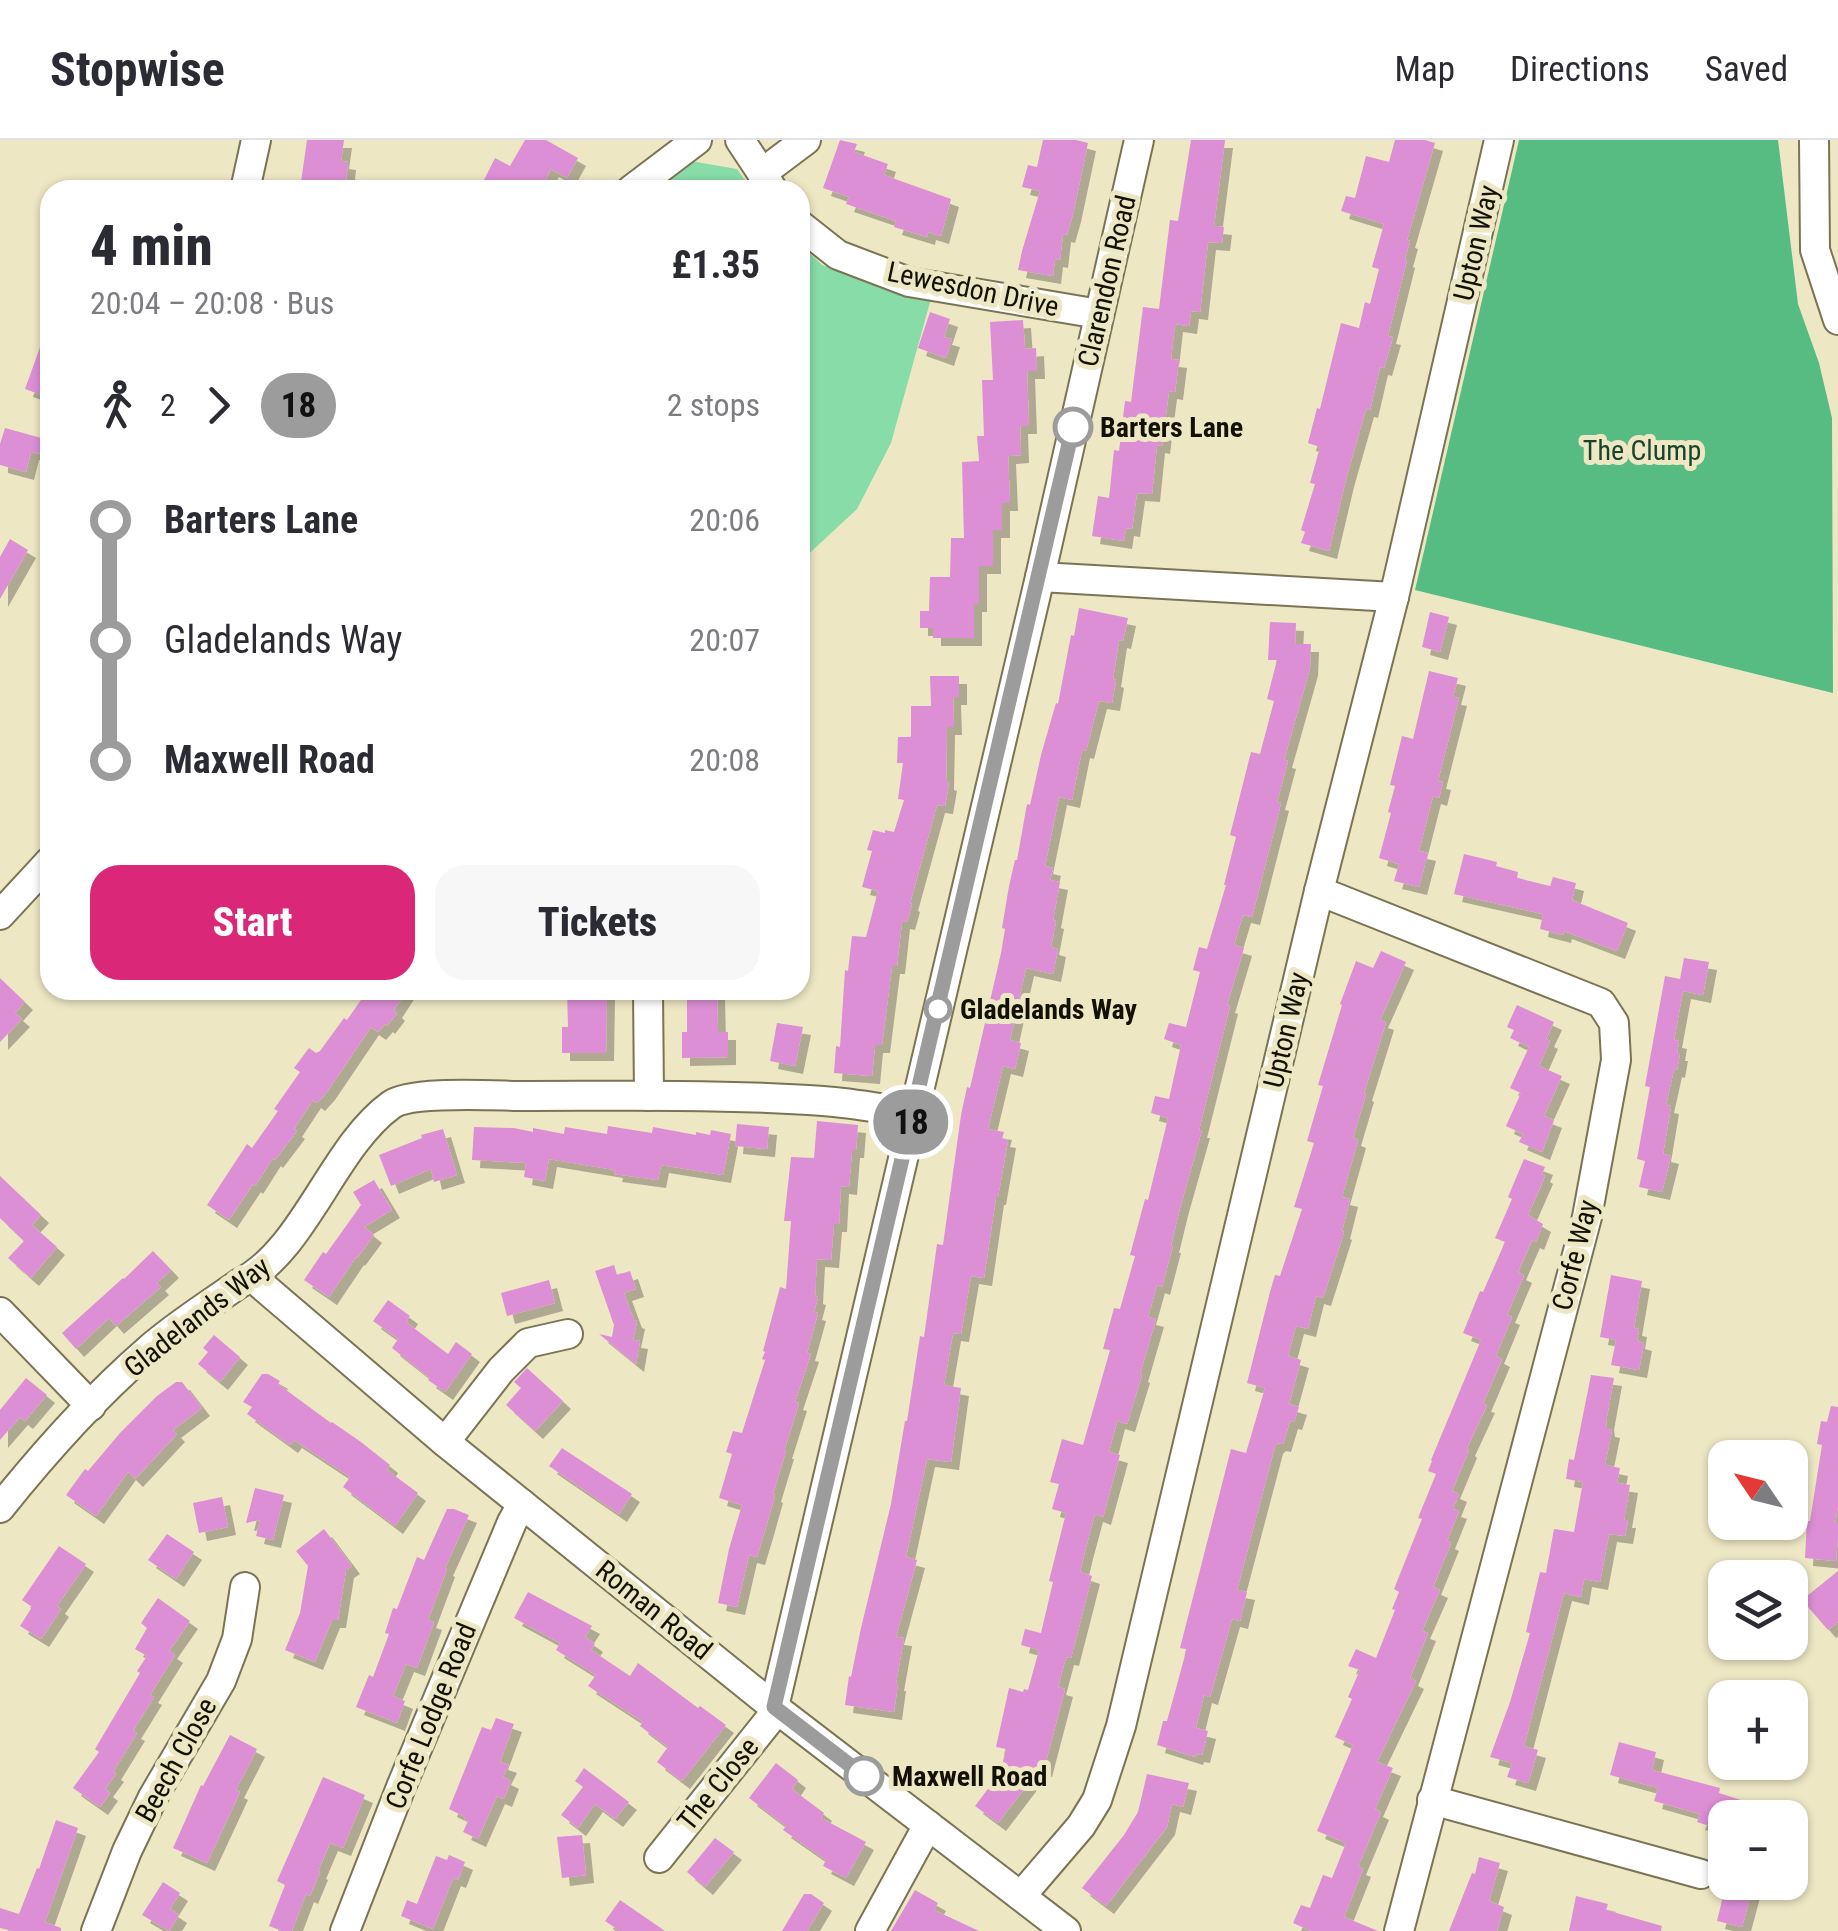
<!DOCTYPE html>
<html lang="en">
<head>
<meta charset="utf-8">
<style>
  body { margin:0; font-family:"Roboto Condensed",sans-serif; background:#f7f7f7; color:#2b2b33; height:100vh; display:flex; flex-direction:column; font-size:38px; white-space:nowrap }
  * { box-sizing:border-box; margin:0 }
  p { font-size:32px; color:#7c7c81 }
  .icon { flex:none; width:55px; height:55px; fill:none; stroke:currentColor; stroke-width:2; stroke-linecap:round; stroke-linejoin:round }
  .map { position:relative; flex:1; overflow:hidden }
  .details { position:absolute; left:40px; top:40px; width:770px; height:820px; display:flex; flex-direction:column; background:#fff; border-radius:30px; box-shadow:0 2px 8px #0004 }
  .details>* { flex:none }
  .badge { padding:0 20px; border-radius:32px; font-size:35px; line-height:65px }
  .needle { width:65px; rotate:305deg }
  .buttons { position:absolute; left:1708px; top:1300px; display:grid; gap:20px }
  .buttons a { display:grid; place-items:center; width:100px; height:100px; border-radius:20px; background:#fff; box-shadow:0 2px 8px #0004; font-size:50px }
  .map>.badge { position:absolute; translate:-50% -50%; box-shadow:0 0 0 5px #fff }
  .legs { display:flex; align-items:center; gap:15px; height:110px; padding:0 50px; font-size:32px }
  .legs p { margin-inline-start:auto }
  .overview { display:flex; align-items:center; justify-content:space-between; height:170px; padding:0 50px }
  h1 { font-size:55px; font-weight:800; line-height:75px }
  .cta { display:flex; gap:20px; margin-top:auto; padding:20px 50px }
  .cta a { flex:1; height:115px; border-radius:30px; background:#db2777; color:#fff; font-size:40px; font-weight:800; line-height:115px; text-align:center }
  .cta a+a { background:#f7f7f7; color:#2b2b33 }
  ul { padding:0 50px; list-style:none }
  li { display:flex; align-items:center; gap:35px; height:120px; font-size:38px }
  li i { display:grid; place-items:center; width:15px; height:100%; margin:0 12px; background:currentColor }
  li i::after { content:''; width:25px; height:25px; margin:-12px; border:8px solid; border-radius:50%; background:#fff }
  li p { margin-inline-start:auto }
  li:first-child i { background:linear-gradient(#0000 50%,currentColor 0) }
  li:last-child i { background:linear-gradient(currentColor 50%,#0000 0) }
  header { display:flex; align-items:center; gap:60px; box-sizing:border-box; height:140px; padding:0 50px; background:#fff; border-bottom:2px solid #e1e1e2 }
  header strong { font-size:48px }
  nav { display:flex; gap:55px; margin-inline-start:auto; font-size:35px }
  .map>svg:first-child { display:block }
  .green { fill:#88dca8 }
  .forest { fill:#57bc82 }
  .building { fill:#dd8fd5; filter:url(#shadow) }
  .lines { fill:none; stroke-linecap:round; stroke-linejoin:round }
  .minor-casing { stroke:#7a7455; stroke-width:32 }
  .minor { stroke:#fff; stroke-width:28 }
  .line-1-casing { stroke:#fff; stroke-width:22 }
  .line-1 { stroke:#9d9c9c; stroke-width:15 }
  .stop-1-dot { fill:#fff; stroke:#9d9c9c; stroke-width:5 }
  .labels { text-anchor:middle; dominant-baseline:central; stroke-width:10; stroke-linejoin:round; paint-order:stroke }
  .street-label { font-size:28px; fill:#131105; stroke:#ede7c4 }
  .stop-label { font-size:28px; font-weight:bold; fill:#131105; stroke:#ede7c4; text-anchor:start }
  .park-label { font-size:28px; fill:#19432b; stroke:#ede7c4 }
</style>
</head>
<body>
<header>
<strong>Stopwise</strong>
<nav><a>Map</a><a>Directions</a><a>Saved</a></nav>
</header>
<div class="map">
<svg width="1838" height="1791" viewBox="0 0 1838 1791">
  <defs>
    <filter id="shadow"><feDropShadow dx="8" dy="8" stdDeviation="0" flood-color="#0004"/></filter>
  </defs>
  <rect width="100%" height="100%" fill="#ede7c4"/>
  <g class="green">
    <polygon points="685,20 737,29 752,50 651,50"/>
    <polygon points="800,104 822,125 905,152 932,155 891,303 857,369 800,422"/>
  </g>
  <polygon class="forest" points="1519,0 1778,0 1798,164 1819,223 1832,278 1833,553 1415,450"/>
  <g class="building">
    <polygon points="307,0 344,0 341,21 348,22 345,50 327,50 328,46 301,42"/>
    <polygon points="525,0 546,0 578,18 567,38 551,29 540,50 479,50 495,18 510,26"/>
    <polygon points="840,0 857,4 854,12 888,24 884,35 951,59 941,96 928,92 927,97 894,87 896,81 846,64 849,57 823,48"/>
    <polygon points="1043,0 1076,0 1088,3 1073,74 1067,95 1063,94 1060,120 1055,119 1053,136 1018,130 1022,111 1040,51 1022,47 1028,25 1037,27"/>
    <polygon points="1191,0 1225,0 1214,86 1224,87 1222,103 1208,102 1200,172 1191,171 1189,186 1175,184 1171,219 1179,220 1175,252 1169,251 1162,306 1157,305 1152,354 1137,353 1132,389 1126,388 1124,401 1092,396 1098,356 1109,358 1114,310 1119,311 1125,261 1131,262 1143,167 1159,169 1170,80 1178,81"/>
    <polygon points="1395,0 1425,0 1435,3 1407,100 1410,101 1405,119 1407,120 1388,196 1393,197 1384,228 1380,227 1370,270 1366,269 1346,339 1329,411 1301,403 1305,392 1301,390 1315,344 1310,343 1320,307 1308,303 1317,268 1320,269 1341,183 1359,188 1365,162 1370,164 1379,129 1372,127 1384,84 1341,71 1346,56 1355,58 1366,16 1389,22"/>
    <polygon points="930,172 950,179 944,197 952,199 946,218 918,208"/>
    <polygon points="1023,180 1025,209 1036,208 1037,231 1027,231 1029,286 1020,286 1021,315 1008,316 1010,363 1002,363 1002,390 993,390 993,426 979,426 979,464 974,464 974,498 933,498 933,488 920,488 920,471 929,471 930,437 950,437 951,398 964,398 962,322 979,321 977,296 984,296 982,240 993,240 990,182"/>
    <polygon points="48,185 50,185 50,258 25,249"/>
    <polygon points="5,288 45,299 41,314 31,312 26,332 0,325 0,304"/>
    <polygon points="10,399 28,410 0,459 0,417"/>
    <polygon points="1079,468 1128,478 1123,501 1119,500 1113,539 1116,540 1112,563 1099,561 1086,611 1082,610 1072,660 1059,657 1045,726 1053,728 1050,740 1060,742 1053,780 1056,781 1051,807 1058,809 1053,834 1026,828 1010,900 1021,903 1015,929 1003,926 988,989 1004,992 1002,999 1008,1000 998,1057 996,1057 984,1138 971,1136 961,1194 953,1193 944,1245 961,1248 951,1322 927,1319 906,1417 917,1420 896,1497 904,1498 896,1543 898,1543 894,1572 845,1565 849,1536 851,1537 861,1488 891,1364 905,1281 907,1281 920,1196 924,1197 937,1104 943,1105 961,975 967,947 970,948 1001,813 1005,789 1002,788 1009,746 1015,720 1017,720 1027,664 1030,665 1041,615 1056,563 1058,564 1071,495 1074,496"/>
    <polygon points="1430,472 1449,477 1440,512 1422,507"/>
    <polygon points="1270,482 1296,483 1295,504 1311,504 1310,528 1284,620 1288,621 1277,662 1281,663 1252,777 1243,775 1234,805 1244,808 1227,865 1230,866 1199,990 1202,990 1180,1068 1171,1105 1173,1105 1162,1147 1157,1145 1148,1177 1156,1179 1140,1234 1142,1235 1127,1284 1117,1281 1109,1312 1120,1315 1103,1377 1095,1374 1085,1411 1080,1432 1092,1436 1071,1518 1066,1517 1058,1547 1065,1549 1044,1629 1040,1628 998,1683 975,1666 1000,1633 1006,1609 996,1607 1009,1548 1023,1552 1024,1549 1028,1550 1039,1510 1021,1505 1025,1489 1041,1493 1053,1442 1049,1441 1066,1373 1052,1369 1059,1344 1050,1342 1062,1299 1083,1305 1110,1210 1103,1209 1114,1168 1120,1169 1135,1116 1130,1115 1145,1059 1148,1060 1168,978 1151,973 1155,956 1169,959 1181,905 1164,899 1169,883 1186,887 1200,832 1193,830 1199,807 1207,809 1226,745 1224,745 1236,697 1230,695 1251,612 1260,614 1274,561 1267,559 1277,520 1268,520"/>
    <polygon points="1429,531 1458,538 1453,557 1459,558 1438,641 1443,642 1439,658 1433,656 1419,711 1428,713 1419,747 1394,741 1399,724 1379,718 1391,673 1388,672 1395,646 1390,645 1402,596 1413,599"/>
    <polygon points="930,536 959,536 959,557 953,557 954,587 947,587 946,642 949,643 945,666 937,665 910,763 912,764 907,782 902,781 897,826 892,826 882,905 875,905 872,936 834,933 836,906 840,907 845,830 848,831 852,796 866,797 878,751 862,747 872,711 867,710 873,690 885,693 885,690 894,692 904,660 898,659 903,623 897,623 898,597 911,597 911,566 931,566"/>
    <polygon points="1464,714 1497,722 1496,726 1518,732 1517,738 1550,746 1553,737 1576,743 1572,760 1628,783 1617,811 1564,791 1563,795 1540,789 1543,774 1454,754"/>
    <polygon points="1381,811 1406,822 1380,880 1386,882 1364,953 1366,954 1353,998 1358,1000 1342,1057 1350,1059 1342,1091 1344,1092 1323,1158 1316,1156 1308,1189 1296,1186 1288,1216 1301,1220 1289,1264 1299,1267 1294,1282 1290,1281 1283,1304 1278,1303 1275,1306 1237,1450 1247,1452 1240,1481 1232,1479 1210,1557 1204,1555 1196,1588 1208,1591 1202,1615 1196,1614 1195,1617 1157,1605 1163,1581 1167,1581 1184,1519 1186,1509 1180,1508 1231,1309 1246,1313 1265,1248 1247,1243 1270,1152 1275,1135 1280,1136 1302,1069 1294,1067 1314,1003 1307,1001 1323,946 1318,945 1342,865 1340,864 1356,821 1373,828"/>
    <polygon points="1684,818 1709,822 1703,855 1683,851 1674,900 1679,901 1677,913 1680,913 1677,930 1674,929 1666,965 1671,966 1663,1014 1671,1016 1662,1052 1639,1047 1645,1021 1637,1019 1650,947 1645,946 1665,836 1680,839"/>
    <polygon points="0,838 25,862 15,873 22,879 0,902"/>
    <polygon points="368,850 407,850 394,870 397,873 387,886 385,884 378,892 371,887 327,952 317,963 313,960 294,989 297,991 275,1020 273,1018 255,1046 253,1044 229,1080 207,1065 247,1004 252,1008 278,971 274,969 300,932 294,928 309,908 316,913 320,911 344,878 347,880"/>
    <polygon points="567,850 607,850 606,913 562,913 562,887 568,887"/>
    <polygon points="687,850 717,850 718,892 728,892 728,917 682,918 682,892 687,892"/>
    <polygon points="1517,865 1554,882 1546,899 1550,901 1539,926 1562,936 1544,976 1554,980 1542,1012 1519,1002 1523,994 1506,986 1521,953 1510,948 1529,907 1510,898 1514,890 1507,887"/>
    <polygon points="777,883 803,887 795,926 770,921"/>
    <polygon points="817,981 858,985 856,1010 852,1010 849,1047 841,1046 839,1084 834,1084 831,1120 817,1119 815,1156 818,1157 814,1172 818,1173 807,1213 811,1214 795,1262 799,1263 784,1311 786,1311 773,1354 775,1355 766,1387 757,1417 749,1415 737,1467 718,1463 729,1409 742,1365 719,1358 732,1314 726,1312 733,1291 742,1293 765,1220 762,1219 765,1212 763,1211 780,1147 786,1149 791,1081 784,1081 791,1017 814,1018"/>
    <polygon points="737,984 769,987 767,1009 735,1006"/>
    <polygon points="608,986 652,993 653,987 696,995 696,992 710,995 711,990 731,994 723,1035 661,1025 658,1040 614,1034 615,1030 549,1019 545,1041 524,1037 526,1023 472,1020 474,987 514,988 533,992 533,988 564,994 565,987 607,994"/>
    <polygon points="443,989 457,1035 434,1042 431,1029 391,1046 379,1015 422,998 421,995"/>
    <polygon points="1524,1019 1545,1027 1542,1034 1545,1036 1528,1075 1543,1084 1536,1102 1532,1100 1518,1132 1524,1135 1507,1175 1512,1177 1496,1216 1502,1219 1483,1264 1487,1265 1467,1308 1469,1310 1452,1351 1459,1354 1453,1369 1459,1371 1447,1401 1451,1403 1433,1447 1440,1450 1422,1491 1428,1493 1410,1538 1416,1541 1377,1622 1393,1628 1375,1669 1381,1672 1358,1727 1363,1729 1344,1777 1378,1791 1311,1791 1293,1783 1301,1765 1310,1768 1323,1735 1332,1738 1346,1703 1317,1691 1353,1605 1335,1597 1352,1559 1348,1557 1360,1530 1348,1526 1356,1509 1376,1518 1395,1470 1392,1469 1399,1452 1394,1449 1422,1379 1418,1378 1436,1334 1428,1331 1432,1321 1431,1320 1481,1200 1463,1193 1480,1151 1483,1152 1505,1102 1495,1098 1512,1059 1508,1057"/>
    <polygon points="0,1036 41,1075 32,1085 57,1107 31,1138 8,1118 24,1101 0,1078"/>
    <polygon points="374,1040 392,1070 364,1087 374,1095 357,1118 356,1117 329,1157 304,1140 323,1112 326,1114 361,1065 353,1052"/>
    <polygon points="153,1111 171,1130 157,1143 161,1147 116,1186 109,1178 76,1209 62,1193 123,1138 124,1139"/>
    <polygon points="614,1125 617,1135 630,1131 636,1149 624,1153 634,1180 637,1181 633,1200 640,1201 636,1224 599,1194 612,1197 614,1185 595,1131"/>
    <polygon points="1611,1135 1642,1141 1634,1188 1639,1189 1637,1201 1644,1203 1639,1230 1611,1225 1616,1200 1600,1197"/>
    <polygon points="549,1140 555,1163 507,1176 501,1153"/>
    <polygon points="388,1160 410,1176 406,1182 448,1214 456,1202 472,1214 445,1252 428,1240 430,1238 392,1208 398,1199 373,1181"/>
    <polygon points="214,1195 240,1217 220,1242 198,1224 208,1212 203,1208"/>
    <polygon points="527,1228 563,1261 535,1291 506,1265 521,1248 514,1242"/>
    <polygon points="262,1234 268,1234 280,1241 278,1244 331,1283 332,1282 361,1302 390,1325 387,1330 418,1353 395,1386 343,1347 350,1337 294,1300 290,1305 247,1274 252,1267 243,1262"/>
    <polygon points="1591,1235 1614,1238 1606,1282 1607,1289 1612,1290 1605,1325 1620,1328 1617,1343 1630,1345 1624,1380 1628,1380 1625,1396 1609,1394 1600,1442 1584,1439 1581,1457 1564,1453 1524,1606 1538,1610 1528,1643 1507,1637 1512,1623 1490,1617 1510,1562 1530,1493 1526,1492 1540,1432 1546,1433 1554,1389 1574,1392 1583,1342 1566,1339 1569,1319 1574,1320"/>
    <polygon points="26,1238 47,1255 25,1281 20,1277 0,1300 0,1270"/>
    <polygon points="176,1242 182,1242 202,1268 173,1290 177,1294 135,1339 128,1332 96,1376 66,1355 85,1329 88,1331 120,1293 157,1256"/>
    <polygon points="1831,1266 1838,1267 1838,1366 1835,1383 1838,1383 1838,1395 1836,1421 1805,1418 1807,1381 1810,1381 1822,1305 1817,1304 1821,1281 1827,1282"/>
    <polygon points="562,1308 632,1354 619,1374 549,1326"/>
    <polygon points="255,1348 284,1355 273,1400 256,1396 260,1380 246,1383"/>
    <polygon points="222,1357 228,1387 199,1393 193,1363"/>
    <polygon points="447,1369 454,1369 469,1375 445,1428 447,1429 428,1480 434,1482 417,1528 406,1524 393,1556 405,1561 397,1583 356,1567 369,1535 373,1537 389,1494 385,1493 393,1468 397,1469 417,1417 424,1420"/>
    <polygon points="324,1389 352,1426 346,1430 338,1480 332,1480 315,1522 285,1510 300,1473 308,1426 296,1411"/>
    <polygon points="167,1394 194,1412 176,1439 148,1420"/>
    <polygon points="59,1406 86,1424 57,1466 61,1469 41,1499 20,1486 32,1467 22,1460"/>
    <polygon points="1838,1431 1838,1482 1828,1490 1802,1460"/>
    <polygon points="528,1452 592,1486 585,1497 595,1504 591,1510 630,1536 638,1523 698,1568 700,1566 726,1585 682,1641 657,1622 668,1607 640,1586 643,1582 588,1546 596,1535 556,1510 560,1503 514,1478"/>
    <polygon points="158,1458 190,1481 169,1511 175,1515 150,1555 154,1557 133,1591 137,1593 113,1632 116,1634 105,1649 110,1653 100,1667 73,1648 99,1612 95,1609 140,1533 137,1531 147,1516 135,1509 147,1488 141,1483"/>
    <polygon points="496,1578 514,1584 500,1622 509,1625 503,1637 511,1641 504,1659 497,1656 478,1699 463,1692 468,1681 464,1680 465,1677 449,1669 482,1587 491,1590"/>
    <polygon points="230,1595 257,1609 236,1650 240,1652 207,1723 173,1708 201,1645 203,1646"/>
    <polygon points="1619,1602 1656,1612 1652,1630 1720,1648 1719,1653 1744,1661 1739,1678 1725,1678 1725,1691 1697,1682 1700,1674 1654,1661 1658,1648 1610,1635"/>
    <polygon points="776,1623 798,1640 792,1649 824,1673 821,1678 866,1702 846,1738 823,1726 826,1720 783,1690 786,1686 749,1658"/>
    <polygon points="584,1628 629,1662 615,1679 595,1664 578,1688 561,1675 583,1647 575,1641"/>
    <polygon points="1147,1634 1189,1643 1183,1667 1172,1664 1167,1687 1106,1766 1082,1748 1124,1695 1138,1672"/>
    <polygon points="323,1637 365,1655 343,1708 330,1703 318,1731 320,1732 310,1756 306,1754 292,1791 282,1791 269,1786 285,1745 277,1741"/>
    <polygon points="56,1680 78,1688 45,1782 61,1788 61,1791 12,1791 0,1788 0,1768 19,1774 37,1728 39,1729"/>
    <polygon points="582,1695 586,1735 562,1738 557,1697"/>
    <polygon points="715,1698 734,1712 705,1747 687,1732"/>
    <polygon points="449,1715 465,1722 458,1740 453,1738 433,1789 401,1776 407,1760 417,1764 436,1716 447,1720"/>
    <polygon points="1479,1717 1500,1723 1489,1761 1504,1767 1497,1791 1449,1791 1472,1733 1475,1734"/>
    <polygon points="163,1742 180,1753 170,1769 179,1775 169,1791 142,1775"/>
    <polygon points="1726,1744 1752,1750 1742,1787 1717,1781"/>
    <polygon points="915,1750 938,1763 934,1770 979,1791 891,1791"/>
    <polygon points="804,1754 811,1754 824,1763 807,1791 782,1791"/>
    <polygon points="1576,1756 1608,1764 1606,1770 1662,1786 1661,1791 1569,1791"/>
    <polygon points="620,1760 665,1791 620,1791 605,1781"/>
  </g>
  <g class="lines">
    <g class="minor-casing">
      <g id="minor">
        <polyline points="740,0 773,50"/>
        <polyline points="1814,0 1815,110 1838,180"/>
        <polyline points="762,33 806,0"/>
        <polyline points="245,50 256,0"/>
        <polyline points="631,50 697,0"/>
        <polyline points="800,85 838,115 909,142 1099,174"/>
        <polyline points="1040,437 1394,457"/>
        <polyline points="1319,751 1601,863 1614,883 1616,920 1587,1077 1399,1791"/>
        <polyline points="0,775 50,721"/>
        <polyline points="648,850 649,956"/>
        <polyline points="252,1137 445,1302 774,1567 1066,1791"/>
        <polyline points="0,1172 91,1266"/>
        <polyline points="445,1302 501,1230 528,1203 568,1194"/>
        <path d="M 0,1368 C 44,1313 93,1258 147,1211 C 175,1186 209,1165 240,1143 C 305,1110 332,1008 391,965 C 411,950 497,956 526,956 C 625,956 724,954 823,961 C 853,963 883,969 913,973"/>
        <polyline points="774,1567 1040,437 1139,0"/>
        <polyline points="1432,1660 1701,1734"/>
        <polyline points="659,1718 778,1569"/>
        <polyline points="1021,1756 1081,1686 1097,1660 1121,1586 1319,751 1394,457 1499,0"/>
        <polyline points="96,1791 127,1711 153,1657 221,1541 237,1499 245,1447"/>
        <polyline points="345,1791 401,1647 512,1382 522,1364"/>
        <polyline points="870,1791 928,1685"/>
      </g>
    </g>
    <use href="#minor" class="minor"/>
  </g>
  <g class="lines">
    <g class="line-1-casing">
      <polyline id="line-1" points="864,1636 774,1567 1073,287"/>
    </g>
    <use href="#line-1" class="line-1"/>
  </g>
  <g class="stop-1-dot">
    <circle cx="1073" cy="287" r="18"/>
    <circle cx="938" cy="869" r="12"/>
    <circle cx="864" cy="1636" r="18"/>
  </g>
  <g class="labels">
    <g class="street-label">
      <text transform="translate(1476 103) rotate(-77)">Upton Way</text>
      <text transform="translate(1107 141) rotate(-77)">Clarendon Road</text>
      <text transform="translate(973 149) rotate(12)">Lewesdon Drive</text>
      <text transform="translate(1286 890) rotate(-77)">Upton Way</text>
      <text transform="translate(1575 1115) rotate(-76)">Corfe Way</text>
      <text transform="translate(197 1177) rotate(-38)">Gladelands Way</text>
      <text transform="translate(654 1470) rotate(39)">Roman Road</text>
      <text transform="translate(431 1576) rotate(-68)">Corfe Lodge Road</text>
      <text transform="translate(176 1620) rotate(-61)">Beech Close</text>
      <text transform="translate(718 1644) rotate(-51)">The Close</text>
    </g>
    <g class="stop-label">
      <text x="1100" y="287">Barters Lane</text>
      <text x="960" y="869">Gladelands Way</text>
      <text x="892" y="1636">Maxwell Road</text>
    </g>
    <g class="park-label">
      <text x="1642" y="310">The Clump</text>
    </g>
  </g>
</svg>
<div class="buttons">
<a><svg class="needle" viewBox="-14 -14 28 28"><path d="M0-13l5 13h-10z" fill="#e53935"/><path d="M0 13l5-13h-10z" fill="#7c7c81"/></svg></a>
<a><svg class="icon" aria-label="layers" viewBox="0 0 24 24"><path d="M12 4l9 5-9 5-9-5zM3 14l9 5 9-5"/></svg></a>
<a>+</a>
<a>−</a>
</div>
<b class="badge" style="left:911px;top:982px;background:#9d9c9c;color:#111">18</b>
<section class="details">
<div class="overview"><div><h1>4 min</h1><p>20:04 – 20:08 · Bus</p></div><b>£1.35</b></div>
<div class="legs"><svg class="icon" aria-label="walk" viewBox="0 0 24 24"><circle cx="13" cy="4" r="2"/><path d="M13 8l-2 6 4 7M11 14l-3 7M7 12l3-4h3l4 4"/></svg>2<svg class="icon" aria-label="forward" viewBox="0 0 24 24"><path d="M9 5l7 7-7 7"/></svg><b class="badge" style="background:#9d9c9c;color:#111">18</b><p>2 stops</p></div>
<ul>
<li><i style="color:#9d9c9c"></i><b>Barters Lane</b><p>20:06</p></li>
<li><i style="color:#9d9c9c"></i><span>Gladelands Way</span><p>20:07</p></li>
<li><i style="color:#9d9c9c"></i><b>Maxwell Road</b><p>20:08</p></li>
</ul>
<div class="cta"><a>Start</a><a>Tickets</a></div>
</section>
</div>
</body>
</html>
